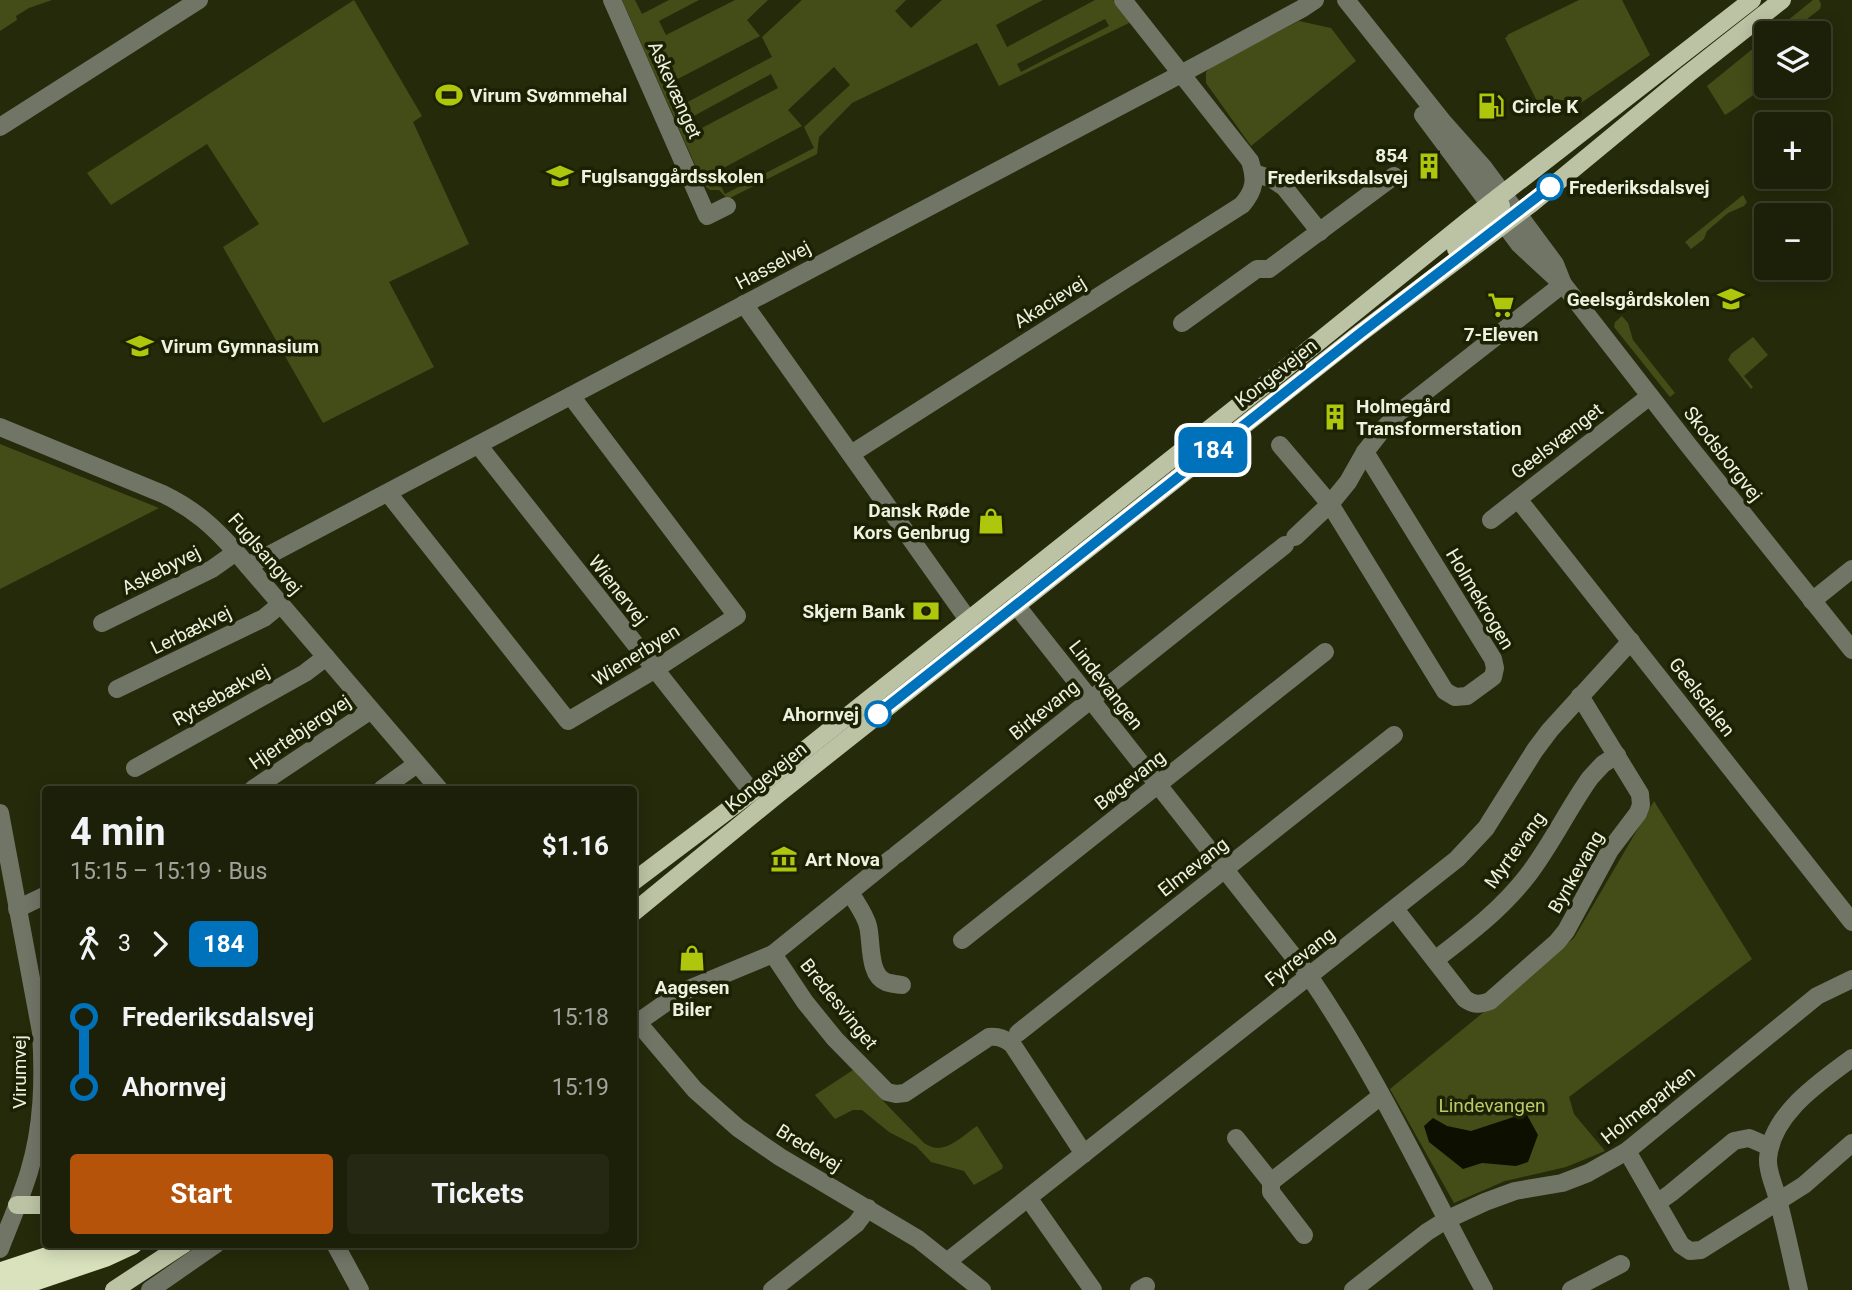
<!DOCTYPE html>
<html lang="en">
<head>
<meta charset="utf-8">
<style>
  body { margin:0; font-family:Roboto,sans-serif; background:#252812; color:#f1f3f6; height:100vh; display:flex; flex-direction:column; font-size:26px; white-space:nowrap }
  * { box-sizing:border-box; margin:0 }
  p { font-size:23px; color:#a0a39c }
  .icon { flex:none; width:38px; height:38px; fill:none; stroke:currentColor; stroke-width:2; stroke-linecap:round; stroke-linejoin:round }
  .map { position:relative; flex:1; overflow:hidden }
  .side { position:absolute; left:42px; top:786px; width:595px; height:462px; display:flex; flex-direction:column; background:#1c2008; border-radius:7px; box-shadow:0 4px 18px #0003,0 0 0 2px #3a3e29 }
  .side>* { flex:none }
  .badge { padding:0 14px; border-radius:10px; font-size:24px; line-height:46px }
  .tools { position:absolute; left:1754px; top:21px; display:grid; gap:14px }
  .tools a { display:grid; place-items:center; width:77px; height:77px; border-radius:7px; background:#1c2008; box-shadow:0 4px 18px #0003,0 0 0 2px #3a3e29; font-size:35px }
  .map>.badge { position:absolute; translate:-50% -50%; box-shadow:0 0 0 4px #fff }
  .legs { display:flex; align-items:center; gap:10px; height:77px; padding:0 28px; font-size:23px }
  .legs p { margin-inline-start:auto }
  .head { display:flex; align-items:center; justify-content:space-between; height:119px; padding:0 28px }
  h1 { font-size:38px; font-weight:700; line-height:52px }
  .action { display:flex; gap:14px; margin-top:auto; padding:14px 28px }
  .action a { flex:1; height:80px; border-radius:7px; background:#b45309; color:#fff; font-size:28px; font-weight:700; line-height:80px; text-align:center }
  .action a+a { background:#252812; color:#f1f3f6 }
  ul { padding:0 28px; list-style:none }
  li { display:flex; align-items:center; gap:24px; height:70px; font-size:26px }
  li i { display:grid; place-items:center; width:10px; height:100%; margin:0 9px; background:currentColor }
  li i::after { content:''; width:18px; height:18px; margin:-9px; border:5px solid; border-radius:50%; background:#1c2008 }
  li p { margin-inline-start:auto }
  li:first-child i { background:linear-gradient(#0000 50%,currentColor 0) }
  li:last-child i { background:linear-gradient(currentColor 50%,#0000 0) }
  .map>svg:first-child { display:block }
  .green { fill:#444d18; fill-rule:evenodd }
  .water { fill:#0d1000 }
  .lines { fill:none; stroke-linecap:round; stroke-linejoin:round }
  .minor { stroke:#717566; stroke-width:18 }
  .major { stroke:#bcc3a4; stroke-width:18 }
  .highway { stroke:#d9e2bd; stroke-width:21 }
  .line-1-casing { stroke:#fff; stroke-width:16 }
  .line-1 { stroke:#0072bc; stroke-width:10 }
  .stop-1-dot { fill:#fff; stroke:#0072bc; stroke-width:3.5 }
  .labels { text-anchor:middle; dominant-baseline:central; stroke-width:7; stroke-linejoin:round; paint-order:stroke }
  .street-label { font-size:19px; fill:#edf2e0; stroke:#1c2103 }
  .poi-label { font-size:19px; font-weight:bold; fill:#edf2e0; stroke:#1c2103; text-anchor:start }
  .stop-label { font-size:19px; font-weight:bold; fill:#edf2e0; stroke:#1c2103; text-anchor:start }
  .park-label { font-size:19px; fill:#b8ca69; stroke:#1c2103 }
</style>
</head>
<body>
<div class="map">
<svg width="1852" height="1290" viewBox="0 0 1852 1290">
  <rect width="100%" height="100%" fill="#252a0b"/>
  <g class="green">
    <polygon points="0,0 52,0 29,8 16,16 17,20 0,31"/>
    <polygon points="354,0 422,116 413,122 469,244 389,282 434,367 323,423 223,247 259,224 207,144 111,205 87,173"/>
    <path d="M 622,0 L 635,0 L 642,14 L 669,0 L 699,0 L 659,21 L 666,35 L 735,0 L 768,0 L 747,20 L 760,36 L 672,82 L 684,104 L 772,57 L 762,37 L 802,0 L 906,0 L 895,11 L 911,28 L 942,0 L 1043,0 L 996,25 L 1007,47 L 1095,0 L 1113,0 L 1131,22 L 999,86 L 977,43 L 852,103 L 819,137 L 817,154 L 728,199 L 719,190 L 710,190 L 704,185 ZM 1105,19 L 1109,26 L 1021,72 L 1017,64 ZM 834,67 L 850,85 L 804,127 L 814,148 L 725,194 L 714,173 L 802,126 L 788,110 ZM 771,74 L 778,88 L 698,130 L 692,117 Z"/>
    <polygon points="1579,0 1622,0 1650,55 1578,105 1576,101 1549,99 1539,105 1505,38 1508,36 1507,35"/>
    <polygon points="1813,0 1819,0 1821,4 1820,9 1789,33 1772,33"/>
    <polygon points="1299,21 1331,28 1356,61 1251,146 1206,83 1206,72 1213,65"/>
    <path d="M 1766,38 L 1766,86 L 1769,86 C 1753,93 1740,106 1725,115 L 1707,86 Z"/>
    <polygon points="1743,195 1747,202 1744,206 1728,213 1707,231 1704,239 1691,249 1685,242"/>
    <polygon points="1622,316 1628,323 1633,340 1675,393 1670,397 1614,327 1615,322"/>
    <polygon points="1753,337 1768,355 1744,376 1753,387 1751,389 1728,360 1731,354"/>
    <polygon points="0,444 159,508 0,589"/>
    <polygon points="1654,801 1752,959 1569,1097 1574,1114 1605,1151 1566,1167 1505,1181 1454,1203 1390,1089 1574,938"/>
    <path d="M 853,1070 L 924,1143 C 944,1157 959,1138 977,1126 L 1003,1166 L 1002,1169 L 974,1185 L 964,1171 L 931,1162 L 916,1146 L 889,1132 L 862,1110 L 853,1110 L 835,1119 L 815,1095 Z"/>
  </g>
  <polygon class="water" points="1526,1113 1538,1135 1528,1162 1516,1166 1482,1163 1463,1169 1429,1142 1424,1126 1433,1118 1447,1126 1471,1131"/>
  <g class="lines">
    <g class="minor">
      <polyline points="612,0 707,216 727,206"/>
      <polyline points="1346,0 1444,123 1484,168 1555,264 1563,284 1689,446 1852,650"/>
      <polyline points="1423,115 1519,244 1560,282"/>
      <polyline points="0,127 199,0"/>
      <polyline points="1254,173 1272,179 1284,187 1320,232"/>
      <polyline points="744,304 969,621"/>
      <polyline points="1182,323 1257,269 1269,269 1394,176"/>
      <path d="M 0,427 L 163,494 C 194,509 213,526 236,552 L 439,789"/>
      <polyline points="1280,445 1330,504 1445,691 1455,697 1467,696 1493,677 1495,668 1493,659 1365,452"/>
      <polyline points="479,446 752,792"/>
      <path d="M 851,454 L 1242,205 C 1255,190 1256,180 1250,161 L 1123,0"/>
      <polyline points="388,493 568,721 654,670 737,616 571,396"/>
      <polyline points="1518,499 1852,922"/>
      <polyline points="1491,520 1650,396"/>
      <polyline points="1295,537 1330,504 1348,482 1365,452 1383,429 1402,410 1563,284"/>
      <polyline points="248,566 1181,74 1303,8 1315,0"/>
      <polyline points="1812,601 1852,569"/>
      <path d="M 1016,605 L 1309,976 C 1377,1075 1427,1185 1484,1290"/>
      <polyline points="102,623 212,569 236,552"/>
      <polyline points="117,689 264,618 281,604"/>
      <polyline points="135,768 305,673 326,657"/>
      <polyline points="253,789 371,710"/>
      <polyline points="382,789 417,764"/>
      <path d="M 0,813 L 41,1032 C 44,1079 43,1126 29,1172 C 21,1198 10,1223 0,1249"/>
      <polyline points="896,855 1285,545"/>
      <path d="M 850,892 C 856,903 865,914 868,926 C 872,942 868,975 886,982 C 891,984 897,984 902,985"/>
      <polyline points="17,909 46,895"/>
      <path d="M 1395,909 L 1465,999 C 1474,1005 1480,1005 1490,1001 L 1557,942 L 1566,931 L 1610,850 L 1638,813 L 1641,805 L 1640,794 L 1580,696"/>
      <polyline points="962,940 1325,652"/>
      <path d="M 773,954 L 805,1002 L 835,1039 L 887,1092 L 896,1094 L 905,1093 L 989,1037 C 998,1036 1004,1038 1012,1044 L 1084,1154"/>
      <path d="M 1435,960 C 1469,934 1502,909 1528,875 C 1551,845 1568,809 1590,778 L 1603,764 L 1617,755"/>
      <polyline points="634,1018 695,1090 738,1128 780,1157 918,1239 982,1290"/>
      <polyline points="634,1025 671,999 691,988 773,954 892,858"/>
      <polyline points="1018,1033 1394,735"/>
      <polyline points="1236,1138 1271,1182 1271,1192 1304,1235"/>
      <polyline points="1627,1151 1681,1245 1690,1251 1701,1250 1804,1185 1852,1143"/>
      <polyline points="1271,1182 1381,1096"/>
      <polyline points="1029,1199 1093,1290"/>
      <polyline points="1657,1203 1671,1193 1734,1141 1749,1138 1770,1147"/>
      <polyline points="335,1244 360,1290"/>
      <polyline points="948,1261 1457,859 1486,828 1535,750 1550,730 1631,641"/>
      <polyline points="150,1290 216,1244"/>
      <polyline points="772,1290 856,1224 868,1208"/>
      <polyline points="1139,1290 1146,1286"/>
      <polyline points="1353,1290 1427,1232 1446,1220 1485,1202 1515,1191 1562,1183 1588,1173 1627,1151 1817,996 1852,979"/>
      <polyline points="1571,1290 1621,1264"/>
      <path d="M 1799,1290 C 1792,1260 1786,1230 1778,1200 C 1775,1187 1767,1172 1768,1159 C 1771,1114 1820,1082 1852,1058"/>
    </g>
    <g class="major">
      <polyline points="1456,249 1496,214 1501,206"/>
      <polyline points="634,881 752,792 1276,376 1469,220 1752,0"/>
      <polyline points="634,912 778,794 1358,335 1532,203 1688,74 1782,0"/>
      <polyline points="17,1205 46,1205"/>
      <polyline points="114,1290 184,1244"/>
    </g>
    <g class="highway">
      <polyline points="0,1273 88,1244"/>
      <polyline points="6,1290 106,1256 132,1244"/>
    </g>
  </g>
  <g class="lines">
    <g class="line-1-casing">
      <polyline id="line-1" points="878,714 1358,335 1550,187"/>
    </g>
    <use href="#line-1" class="line-1"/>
  </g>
  <defs>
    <g id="stadium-bare" transform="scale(2.1)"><path d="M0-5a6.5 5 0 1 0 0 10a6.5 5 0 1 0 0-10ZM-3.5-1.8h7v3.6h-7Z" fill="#aec60b" stroke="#1c2103" stroke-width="2.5" paint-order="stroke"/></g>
    <g id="fuel-bare" transform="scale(2.1)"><path d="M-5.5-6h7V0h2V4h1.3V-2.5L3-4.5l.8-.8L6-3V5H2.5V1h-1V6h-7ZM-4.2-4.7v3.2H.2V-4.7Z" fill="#aec60b" stroke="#1c2103" stroke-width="2.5" paint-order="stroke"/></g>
    <g id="building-bare" transform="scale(2.1)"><path d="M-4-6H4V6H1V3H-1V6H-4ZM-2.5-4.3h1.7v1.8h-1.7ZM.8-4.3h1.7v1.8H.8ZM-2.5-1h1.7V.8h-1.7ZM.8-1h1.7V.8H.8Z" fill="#aec60b" stroke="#1c2103" stroke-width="2.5" paint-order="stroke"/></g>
    <g id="school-bare" transform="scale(2.1)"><path d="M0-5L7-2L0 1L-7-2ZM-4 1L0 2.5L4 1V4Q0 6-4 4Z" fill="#aec60b" stroke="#1c2103" stroke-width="2.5" paint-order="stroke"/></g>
    <g id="supermarket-bare" transform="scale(2.1)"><path d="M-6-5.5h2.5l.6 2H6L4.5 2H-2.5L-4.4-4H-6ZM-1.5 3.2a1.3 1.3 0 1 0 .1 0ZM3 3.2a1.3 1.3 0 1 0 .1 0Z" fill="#aec60b" stroke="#1c2103" stroke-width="2.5" paint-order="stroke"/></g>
    <g id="shop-bare" transform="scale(2.1)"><path d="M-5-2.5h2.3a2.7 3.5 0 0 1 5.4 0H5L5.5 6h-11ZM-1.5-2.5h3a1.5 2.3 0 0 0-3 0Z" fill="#aec60b" stroke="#1c2103" stroke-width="2.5" paint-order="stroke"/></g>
    <g id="bank-bare" transform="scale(2.1)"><path d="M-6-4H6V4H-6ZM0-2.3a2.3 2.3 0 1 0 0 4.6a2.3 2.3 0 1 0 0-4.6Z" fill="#aec60b" stroke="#1c2103" stroke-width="2.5" paint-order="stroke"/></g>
    <g id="museum-bare" transform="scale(2.1)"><path d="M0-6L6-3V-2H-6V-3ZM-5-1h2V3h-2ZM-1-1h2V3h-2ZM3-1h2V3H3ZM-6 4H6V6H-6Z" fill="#aec60b" stroke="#1c2103" stroke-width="2.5" paint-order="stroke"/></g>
  </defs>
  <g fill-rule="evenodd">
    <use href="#stadium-bare" x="449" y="95"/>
    <use href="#fuel-bare" x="1491" y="106"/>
    <use href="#building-bare" x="1429" y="166"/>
    <use href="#school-bare" x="560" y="176"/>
    <use href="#school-bare" x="1731" y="299"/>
    <use href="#supermarket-bare" x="1501" y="305"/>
    <use href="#school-bare" x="140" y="346"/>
    <use href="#building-bare" x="1335" y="417"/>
    <use href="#shop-bare" x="991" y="521"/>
    <use href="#bank-bare" x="926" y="611"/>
    <use href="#museum-bare" x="784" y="859"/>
    <use href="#shop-bare" x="692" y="958"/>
  </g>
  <g class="stop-1-dot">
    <circle cx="1550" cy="187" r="12"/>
    <circle cx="878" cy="714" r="12"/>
  </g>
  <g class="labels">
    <g class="street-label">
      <text transform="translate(675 90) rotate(66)">Askevænget</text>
      <text transform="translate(773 265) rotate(-28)">Hasselvej</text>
      <text transform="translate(1050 302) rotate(-32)">Akacievej</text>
      <text transform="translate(1276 373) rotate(-38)">Kongevejen</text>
      <text transform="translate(1557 441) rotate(-38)">Geelsvænget</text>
      <text transform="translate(1723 454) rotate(52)">Skodsborgvej</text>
      <text transform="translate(265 554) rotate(49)">Fuglsangvej</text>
      <text transform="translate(161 570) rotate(-27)">Askebyvej</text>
      <text transform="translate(618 590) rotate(52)">Wienervej</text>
      <text transform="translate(1480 599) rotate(59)">Holmekrogen</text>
      <text transform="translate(191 630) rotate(-26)">Lerbækvej</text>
      <text transform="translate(636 655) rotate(-32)">Wienerbyen</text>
      <text transform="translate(1106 685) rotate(52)">Lindevangen</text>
      <text transform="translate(221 695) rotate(-29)">Rytsebækvej</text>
      <text transform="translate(1702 697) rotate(52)">Geelsdalen</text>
      <text transform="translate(1044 710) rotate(-39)">Birkevang</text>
      <text transform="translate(300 732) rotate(-34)">Hjertebjergvej</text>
      <text transform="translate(766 777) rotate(-39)">Kongevejen</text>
      <text transform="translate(1130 780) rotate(-38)">Bøgevang</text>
      <text transform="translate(1515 850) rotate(-54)">Myrtevang</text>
      <text transform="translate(1193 867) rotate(-38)">Elmevang</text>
      <text transform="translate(1576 872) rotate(-60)">Bynkevang</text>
      <text transform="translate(1300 957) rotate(-38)">Fyrrevang</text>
      <text transform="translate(839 1004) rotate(51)">Bredesvinget</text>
      <text transform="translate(19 1072) rotate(-90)">Virumvej</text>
      <text transform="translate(1648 1105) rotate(-38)">Holmeparken</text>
      <text transform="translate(809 1148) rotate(32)">Bredevej</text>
    </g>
    <g class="poi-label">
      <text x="470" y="95">Virum Svømmehal</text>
      <text x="1512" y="106">Circle K</text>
      <text x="1408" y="155" text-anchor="end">854<tspan x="1408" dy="22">Frederiksdalsvej</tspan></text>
      <text x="581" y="176">Fuglsanggårdsskolen</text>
      <text x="1710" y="299" text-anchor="end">Geelsgårdskolen</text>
      <text x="1501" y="334" text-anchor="middle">7-Eleven</text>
      <text x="161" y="346">Virum Gymnasium</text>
      <text x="1356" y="406">Holmegård<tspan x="1356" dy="22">Transformerstation</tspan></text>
      <text x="970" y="510" text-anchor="end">Dansk Røde<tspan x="970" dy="22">Kors Genbrug</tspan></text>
      <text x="905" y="611" text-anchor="end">Skjern Bank</text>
      <text x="805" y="859">Art Nova</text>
      <text x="692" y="987" text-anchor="middle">Aagesen<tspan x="692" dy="22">Biler</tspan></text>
    </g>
    <g class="stop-label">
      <text x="1569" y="187">Frederiksdalsvej</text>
      <text x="859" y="714" text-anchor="end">Ahornvej</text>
    </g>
    <g class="park-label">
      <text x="1492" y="1105">Lindevangen</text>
    </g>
  </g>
</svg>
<div class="tools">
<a><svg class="icon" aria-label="layers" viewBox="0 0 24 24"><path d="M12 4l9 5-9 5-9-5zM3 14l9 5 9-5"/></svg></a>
<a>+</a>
<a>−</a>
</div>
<b class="badge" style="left:1213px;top:450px;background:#0072bc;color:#fff">184</b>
<section class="side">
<div class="head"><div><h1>4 min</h1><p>15:15 – 15:19 · Bus</p></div><b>$1.16</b></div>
<div class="legs"><svg class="icon" aria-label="walk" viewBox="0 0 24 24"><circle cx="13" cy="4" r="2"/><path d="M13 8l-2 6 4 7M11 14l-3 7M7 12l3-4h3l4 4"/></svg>3<svg class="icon" aria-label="forward" viewBox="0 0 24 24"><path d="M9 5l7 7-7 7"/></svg><b class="badge" style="background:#0072bc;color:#fff">184</b></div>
<ul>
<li><i style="color:#0072bc"></i><b>Frederiksdalsvej</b><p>15:18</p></li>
<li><i style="color:#0072bc"></i><b>Ahornvej</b><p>15:19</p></li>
</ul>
<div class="action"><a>Start</a><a>Tickets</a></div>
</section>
</div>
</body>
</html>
